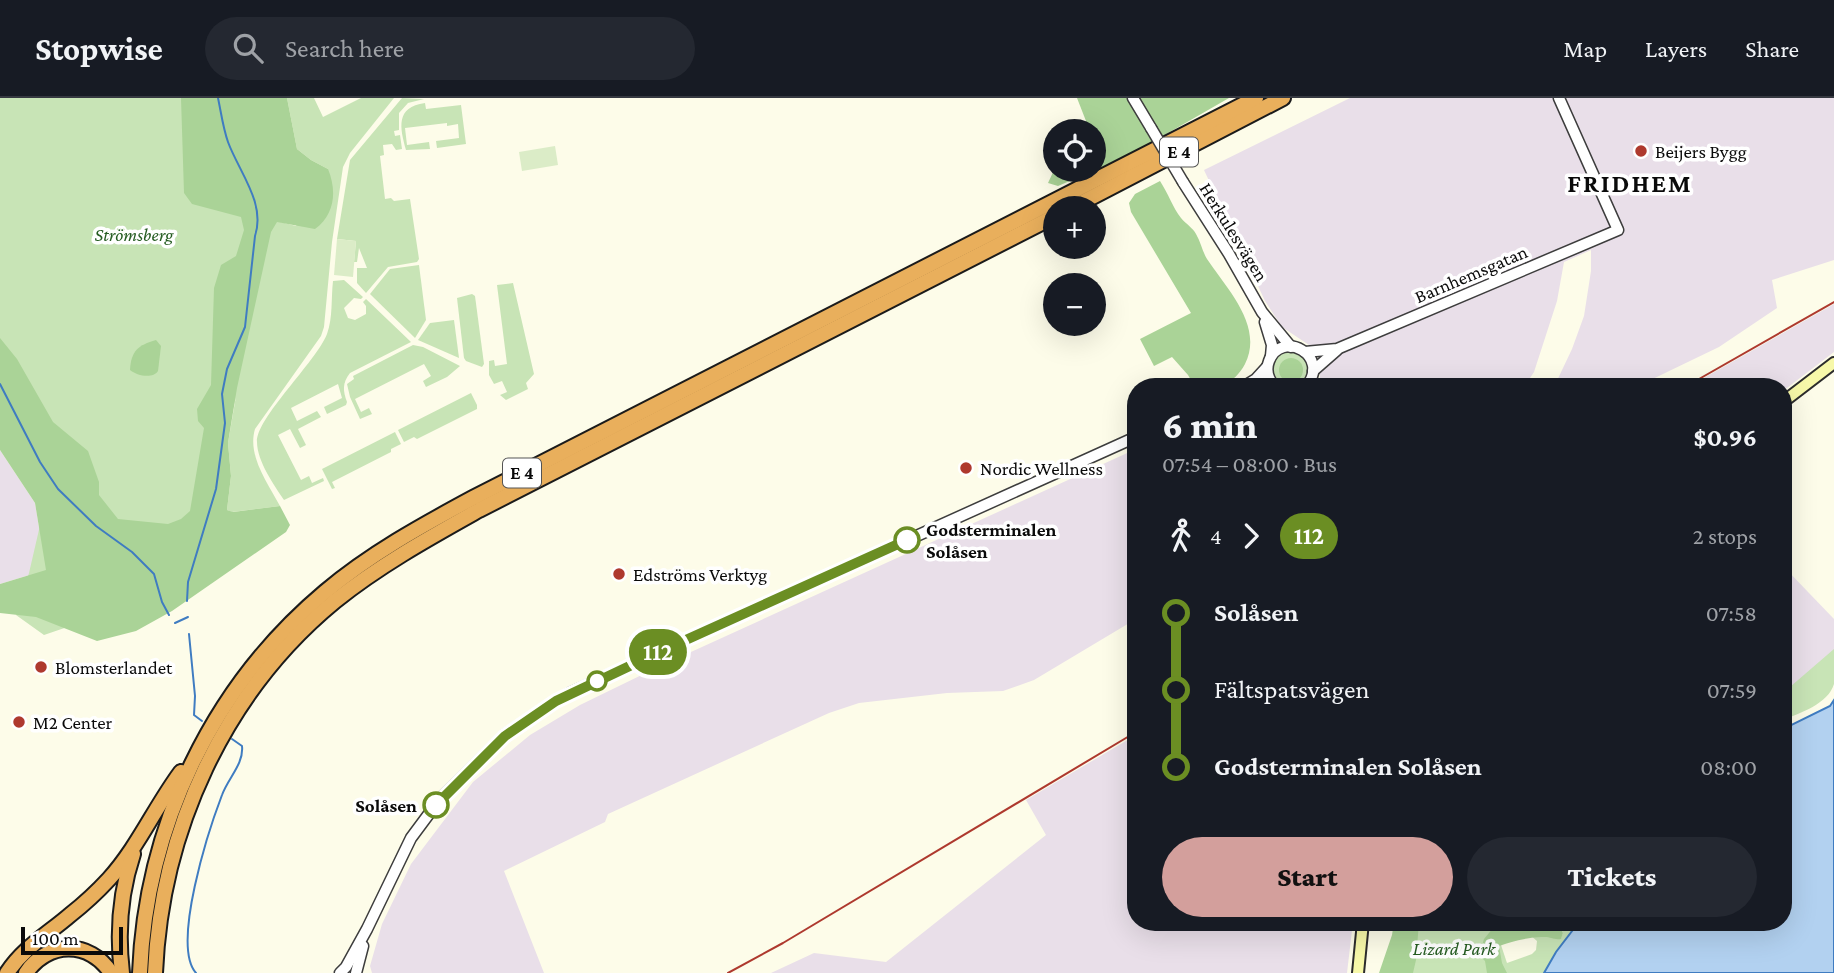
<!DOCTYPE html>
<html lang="en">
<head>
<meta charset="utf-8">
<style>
  body { margin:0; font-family:"Crimson Pro",serif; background:#242831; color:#f1f3f6; height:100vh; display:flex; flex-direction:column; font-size:26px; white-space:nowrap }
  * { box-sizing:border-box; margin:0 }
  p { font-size:23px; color:#9ea1a6 }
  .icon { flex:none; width:38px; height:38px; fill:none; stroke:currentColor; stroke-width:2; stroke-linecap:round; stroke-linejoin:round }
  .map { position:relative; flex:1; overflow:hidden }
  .panel { position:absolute; left:1127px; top:280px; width:665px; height:553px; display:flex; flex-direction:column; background:#171b24; border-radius:28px; box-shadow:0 7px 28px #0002 }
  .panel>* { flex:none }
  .badge { padding:0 14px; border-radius:23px; font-size:24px; line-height:46px }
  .buttons { position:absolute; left:1043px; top:21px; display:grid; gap:14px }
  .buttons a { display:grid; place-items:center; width:63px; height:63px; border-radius:50%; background:#171b24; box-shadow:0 7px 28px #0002; font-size:35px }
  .scale { position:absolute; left:21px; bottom:18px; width:102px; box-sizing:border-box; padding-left:7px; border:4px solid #0a0a0a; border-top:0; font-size:19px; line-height:24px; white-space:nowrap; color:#0a0a0a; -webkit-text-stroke:5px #fff; paint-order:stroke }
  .map>.badge { position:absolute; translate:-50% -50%; box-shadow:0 0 0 4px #fff }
  .legs { display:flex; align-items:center; gap:10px; height:77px; padding:0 35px; font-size:23px }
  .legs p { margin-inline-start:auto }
  .overview { display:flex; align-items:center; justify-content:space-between; height:119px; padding:0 35px }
  h1 { font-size:38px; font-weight:800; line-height:52px }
  .primary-button { display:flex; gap:14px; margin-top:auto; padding:14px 35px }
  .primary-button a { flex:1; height:80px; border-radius:42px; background:#d39f9c; color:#111; font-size:28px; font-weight:800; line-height:80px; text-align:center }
  .primary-button a+a { background:#242831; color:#f1f3f6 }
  ul { padding:0 35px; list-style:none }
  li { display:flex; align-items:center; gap:24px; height:77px; font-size:26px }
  li i { display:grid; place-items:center; width:10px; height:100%; margin:0 9px; background:currentColor }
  li i::after { content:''; width:18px; height:18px; margin:-9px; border:5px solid; border-radius:50%; background:#171b24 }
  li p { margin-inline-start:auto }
  li:first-child i { background:linear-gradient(#0000 50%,currentColor 0) }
  li:last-child i { background:linear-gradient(currentColor 50%,#0000 0) }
  header { display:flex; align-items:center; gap:42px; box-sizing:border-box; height:98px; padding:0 35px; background:#171b24; border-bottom:2px solid #363941 }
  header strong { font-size:33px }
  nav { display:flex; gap:38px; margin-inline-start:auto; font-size:24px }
  .search { width:490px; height:63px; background:#242831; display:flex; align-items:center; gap:18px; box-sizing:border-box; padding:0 24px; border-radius:38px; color:#9ea1a6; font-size:26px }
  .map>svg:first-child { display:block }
  .industrial { fill:#e9dfe9 }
  .green { fill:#c8e4b6 }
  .forest { fill:#aad397 }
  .pitch { fill:#dbecc7 }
  .water { fill:#b2d1f0; stroke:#3f7cc1; stroke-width:2 }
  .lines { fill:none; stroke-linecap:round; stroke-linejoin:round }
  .stream { stroke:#3f7cc1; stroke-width:2 }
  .tertiary-casing { stroke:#3d3d3d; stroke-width:13 }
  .secondary-casing { stroke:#2c2c2c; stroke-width:14 }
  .motorway-casing { stroke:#1b1b1b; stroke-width:18 }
  .tertiary { stroke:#fff; stroke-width:10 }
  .secondary { stroke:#f7f8a9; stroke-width:10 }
  .motorway { stroke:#e9af5c; stroke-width:14 }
  .rail { stroke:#ae392e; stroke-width:2 }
  .tertiary-bridge-casing { stroke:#3d3d3d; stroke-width:13; stroke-linecap:butt }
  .tertiary-bridge { stroke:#fff; stroke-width:10 }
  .line-1-casing { stroke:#fff; stroke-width:16 }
  .line-1 { stroke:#6b8e23; stroke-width:10 }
  .poi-dot { fill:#ae392e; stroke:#fff; stroke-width:2.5 }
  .stop-1-dot { fill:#fff; stroke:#6b8e23; stroke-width:3.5 }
  .labels { text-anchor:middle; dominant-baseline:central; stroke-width:7; stroke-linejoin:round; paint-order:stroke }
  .shield { fill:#fff; stroke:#545454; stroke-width:2 }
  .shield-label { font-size:18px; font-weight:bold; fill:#0a0a0a }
  .poi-label { font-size:19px; fill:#0a0a0a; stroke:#fff; text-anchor:start }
  .street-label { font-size:19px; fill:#0a0a0a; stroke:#fff }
  .park-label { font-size:19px; font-style:italic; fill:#255c21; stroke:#fff }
  .stop-label { font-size:19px; font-weight:bold; fill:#0a0a0a; stroke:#fff; text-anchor:start }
  .district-label { font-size:26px; font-weight:bold; letter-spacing:2px; fill:#0a0a0a; stroke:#fff }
</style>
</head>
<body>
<header>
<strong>Stopwise</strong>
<div class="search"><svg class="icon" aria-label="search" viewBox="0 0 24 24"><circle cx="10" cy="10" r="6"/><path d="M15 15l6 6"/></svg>Search here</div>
<nav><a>Map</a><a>Layers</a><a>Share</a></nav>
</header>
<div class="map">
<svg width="1834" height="875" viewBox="0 0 1834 875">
  <rect width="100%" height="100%" fill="#fdfce9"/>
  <g class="industrial">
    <polygon points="1350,0 1834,0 1834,162 1772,182 1777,210 1719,249 1636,289 1554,289 1572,251 1584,218 1591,173 1591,152 1564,164 1557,203 1534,274 1524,289 1318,289 1320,281 1320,263 1312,249 1282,229 1265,203 1204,72"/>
    <polygon points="1834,206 1834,254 1783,293 1783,289 1688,289"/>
    <polygon points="1136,351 1136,521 1034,582 1003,593 947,595 859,605 829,615 608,716 605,724 504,773 544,875 372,875 370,868 382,826 411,766 473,684 530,637 580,607 658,569"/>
    <polygon points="0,352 35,405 46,472 0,486"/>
    <polygon points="1783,468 1834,521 1834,555 1783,599"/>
    <polygon points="1136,637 1136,824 1353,824 1347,875 771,875 814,855 886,864 1046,737 1026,702"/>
  </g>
  <g class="green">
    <path d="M 0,0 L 236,0 L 277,123 L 296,128 L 328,71 L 311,62 L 297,51 L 287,0 L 314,0 L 323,19 L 361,0 L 394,0 L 350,55 L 343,69 L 332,144 L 324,229 L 321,238 L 255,331 C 247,358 268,385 280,408 L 232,414 L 227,412 L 231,378 L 228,345 L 236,298 L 193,486 L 44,537 L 16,517 L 29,475 L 44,410 L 0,334 Z"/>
    <polygon points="402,0 424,1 408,5 399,15 399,32 394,33 395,38 400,37 402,51 396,52 392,46 383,47 384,57 380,58 385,101 391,100 394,103 410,101 419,161 417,164 388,169 366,195 357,185 357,170 367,170 359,150 357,164 354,164 356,143 337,141 350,62"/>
    <path d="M 425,5 L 426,11 L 461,7 L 466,46 L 437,50 L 436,43 L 459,40 L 458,26 L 447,28 L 447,25 L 405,30 L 407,47 L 429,44 L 430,51 L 406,52 C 400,30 395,9 425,5 Z"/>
    <polygon points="419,167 426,222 415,240 370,196 390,171"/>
    <path d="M 344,182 L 363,199 L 361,201 L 354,200 L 344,210 L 348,220 L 355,222 L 366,216 L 366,208 L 363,204 L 366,201 L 411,244 L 350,275 C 342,285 343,293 347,304 L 346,307 L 327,316 L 324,309 L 342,300 L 338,286 L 291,310 L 297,323 L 317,313 L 321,319 L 298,331 L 306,347 L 300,350 L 290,331 L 278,337 L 301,382 L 309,378 L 312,385 L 323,380 L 324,383 L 284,402 C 274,387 257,363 257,344 C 256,320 316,264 327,236 C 333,220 331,200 333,183 Z"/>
    <polygon points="513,185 534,276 526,285 528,291 506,302 500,297 507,294 502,283 494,286 489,277 489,263 494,262 495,268 507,266 497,187"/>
    <polygon points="472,196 475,198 484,266 482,269 466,263 464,260 457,200"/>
    <polygon points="454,222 459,260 418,242 430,225"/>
    <polygon points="413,247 423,249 460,268 447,279 426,289 423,283 431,278 424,266 355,301 361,314 369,310 372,316 360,321 350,299 347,286 354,281 353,278"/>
    <path d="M 1291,252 L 1303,257 L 1310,272 L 1300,289 L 1282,289 C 1267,275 1270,256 1291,252 Z"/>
    <polygon points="471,295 477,307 477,311 417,341 414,339 404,344 398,332"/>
    <polygon points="395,334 401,346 391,351 391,354 332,384 335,390 332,391 322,371"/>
    <path d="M 1834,551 C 1834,561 1834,577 1834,586 C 1828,606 1800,615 1783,622 L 1783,595 Z"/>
    <polygon points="1409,824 1483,824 1489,827 1492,824 1498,824 1496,827 1506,835 1501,847 1507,865 1532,856 1536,852 1537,843 1530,837 1561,840 1563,835 1559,827 1554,824 1579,824 1556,854 1544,875 1397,875"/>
  </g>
  <g class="forest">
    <path d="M 181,0 L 287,0 L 297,51 L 311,62 L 328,71 C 337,93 335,116 315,131 L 277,124 L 271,134 L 237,290 L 228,345 L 231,378 L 227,412 L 233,414 L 280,408 L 290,427 L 286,434 L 172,513 L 136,533 L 97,543 L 36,519 L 0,515 L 0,486 L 46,472 L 35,405 L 0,352 L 0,240 L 17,261 L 53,324 L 88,353 L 99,384 L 99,397 L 118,421 L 168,426 L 181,421 L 190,413 L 204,330 L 198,323 L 197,311 L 211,287 L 214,190 L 221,167 L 236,158 L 244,132 L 241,119 L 192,106 L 184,95 Z"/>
    <polygon points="1077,0 1229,0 1128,58 1058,88 1048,85 1055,70 1094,72 1094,33 1085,33 1086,23"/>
    <path d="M 1160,83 C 1168,95 1173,110 1181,120 C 1186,126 1193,130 1196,136 C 1201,144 1202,153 1207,161 C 1227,191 1264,228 1245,266 C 1233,288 1218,289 1195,289 L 1188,277 L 1172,259 L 1154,268 L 1140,241 L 1191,215 L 1131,114 L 1129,105 L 1135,96 Z"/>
    <path d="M 156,242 L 161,248 L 158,273 C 153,281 137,278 130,272 C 131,253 138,247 156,242 Z"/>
    <circle cx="1291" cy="272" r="12"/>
    <polygon points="1394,824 1419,824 1416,862 1413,875 1379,875 1392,837"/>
    <path d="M 1498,824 L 1554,824 L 1559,827 L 1563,835 L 1561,841 C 1553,842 1552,839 1544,839 C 1533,838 1509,844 1499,848 L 1502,865 L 1507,875 L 1487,875 L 1485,863 L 1479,857 L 1484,841 Z"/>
  </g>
  <g class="pitch">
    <polygon points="555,48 558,67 522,73 519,54"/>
    <polygon points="337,141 356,143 353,179 334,177"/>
  </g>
  <polygon class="water" points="1834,602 1834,875 1544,875 1556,854 1579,824 1783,824 1783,631 1830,608"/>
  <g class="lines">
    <g class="stream">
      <polyline points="0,286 40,364 58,391 96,428 132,454 154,476 162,504 169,517"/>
      <path d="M 187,503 L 188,484 L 216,391 L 225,325 L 222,296 L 227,271 L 245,229 L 255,138 C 266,105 239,74 228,44 C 223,30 221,14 218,0"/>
      <polyline points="175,525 188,519"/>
      <polyline points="189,536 195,598 194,617 202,623"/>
      <path d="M 196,875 C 171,847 209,731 222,697 C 228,680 244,666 242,648 L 232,641"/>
    </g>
    <g class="tertiary-casing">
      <g id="tertiary">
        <polyline points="1133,0 1151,30"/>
        <polyline points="1183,84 1229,156 1262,214 1291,249"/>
        <polyline points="1265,224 1272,247 1271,258"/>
        <polyline points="1305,254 1337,251 1618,132 1559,0"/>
        <polyline points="1313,273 1337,252"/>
        <polyline points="1243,289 1256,281 1267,269"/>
        <path d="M 1275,289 C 1268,281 1265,273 1269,263 C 1281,231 1332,257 1306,289"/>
        <polyline points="340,875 346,869 367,831 411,740 440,701 505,637 542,612 570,595 657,555 1136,339"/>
        <polyline points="356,875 363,848"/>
      </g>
    </g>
    <g class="secondary-casing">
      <g id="secondary">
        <polyline points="1783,304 1834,265"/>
        <polyline points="1358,875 1363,824"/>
      </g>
    </g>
    <g class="motorway-casing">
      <g id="motorway">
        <polyline points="1071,110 1283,0"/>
        <path d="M 7,875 C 23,850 48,836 70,817 C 84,806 97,794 109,781 C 138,749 155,709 181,674"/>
        <path d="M 26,875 C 47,843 90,842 111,875"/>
        <path d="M 122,875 C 117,834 120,795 133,756"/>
        <path d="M 140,875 C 146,728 212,589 325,494 C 370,456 421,428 473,400 L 1256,0"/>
        <path d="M 155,875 C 161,733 224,594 335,503 C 380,467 429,440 479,412 L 1055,118"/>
      </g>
    </g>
    <use href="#tertiary" class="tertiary"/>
    <use href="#secondary" class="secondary"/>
    <use href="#motorway" class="motorway"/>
    <g class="rail">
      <polyline points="1685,289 1834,204"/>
      <polyline points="728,875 783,845 1136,634"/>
    </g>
    <g class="tertiary-bridge-casing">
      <polyline id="tertiary-bridge" points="1151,30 1183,84"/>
    </g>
    <use href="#tertiary-bridge" class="tertiary-bridge"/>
  </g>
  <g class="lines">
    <g class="line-1-casing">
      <polyline id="line-1" points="436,707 505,638 556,603 657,555 907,442"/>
    </g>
    <use href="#line-1" class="line-1"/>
  </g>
  <g class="poi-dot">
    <circle cx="1641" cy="53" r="7"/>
    <circle cx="966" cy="370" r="7"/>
    <circle cx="619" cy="476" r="7"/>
    <circle cx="41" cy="569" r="7"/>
    <circle cx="19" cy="624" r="7"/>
  </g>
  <g class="stop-1-dot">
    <circle cx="907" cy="442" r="12"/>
    <circle cx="597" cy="583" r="9"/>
    <circle cx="436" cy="707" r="12"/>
  </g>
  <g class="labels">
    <g class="shield">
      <rect x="1160" y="39.5" width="38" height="29" rx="5"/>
      <rect x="503" y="360.5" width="38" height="29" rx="5"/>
    </g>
    <g class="shield-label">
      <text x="1179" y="54">E 4</text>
      <text x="522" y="375">E 4</text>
    </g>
    <g class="poi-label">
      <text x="1655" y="53">Beijers Bygg</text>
      <text x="980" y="370">Nordic Wellness</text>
      <text x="633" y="476">Edströms Verktyg</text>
      <text x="55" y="569">Blomsterlandet</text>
      <text x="33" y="624">M2 Center</text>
    </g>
    <g class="street-label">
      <text transform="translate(1234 134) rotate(58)">Herkulesvägen</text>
      <text transform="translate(1471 176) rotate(-23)">Barnhemsgatan</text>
    </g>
    <g class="park-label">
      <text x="134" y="136">Strömsberg</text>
      <text x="1454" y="850">Lizard Park</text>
    </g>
    <g class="stop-label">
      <text x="926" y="431">Godsterminalen<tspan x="926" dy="22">Solåsen</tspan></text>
      <text x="417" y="707" text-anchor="end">Solåsen</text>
    </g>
    <g class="district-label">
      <text x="1630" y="85">FRIDHEM</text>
    </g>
  </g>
</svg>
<div class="buttons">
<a><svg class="icon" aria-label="locate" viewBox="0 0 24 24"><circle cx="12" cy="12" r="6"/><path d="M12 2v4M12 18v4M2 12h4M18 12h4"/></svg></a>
<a>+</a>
<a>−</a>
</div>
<div class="scale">100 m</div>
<b class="badge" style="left:658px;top:554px;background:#6b8e23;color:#fff">112</b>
<section class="panel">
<div class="overview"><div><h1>6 min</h1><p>07:54 – 08:00 · Bus</p></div><b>$0.96</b></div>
<div class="legs"><svg class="icon" aria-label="walk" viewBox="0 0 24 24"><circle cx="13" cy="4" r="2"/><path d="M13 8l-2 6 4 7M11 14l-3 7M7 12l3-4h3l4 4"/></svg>4<svg class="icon" aria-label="forward" viewBox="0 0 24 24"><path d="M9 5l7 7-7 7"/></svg><b class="badge" style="background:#6b8e23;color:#fff">112</b><p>2 stops</p></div>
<ul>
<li><i style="color:#6b8e23"></i><b>Solåsen</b><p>07:58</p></li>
<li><i style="color:#6b8e23"></i><span>Fältspatsvägen</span><p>07:59</p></li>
<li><i style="color:#6b8e23"></i><b>Godsterminalen Solåsen</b><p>08:00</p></li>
</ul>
<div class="primary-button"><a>Start</a><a>Tickets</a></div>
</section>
</div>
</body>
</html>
